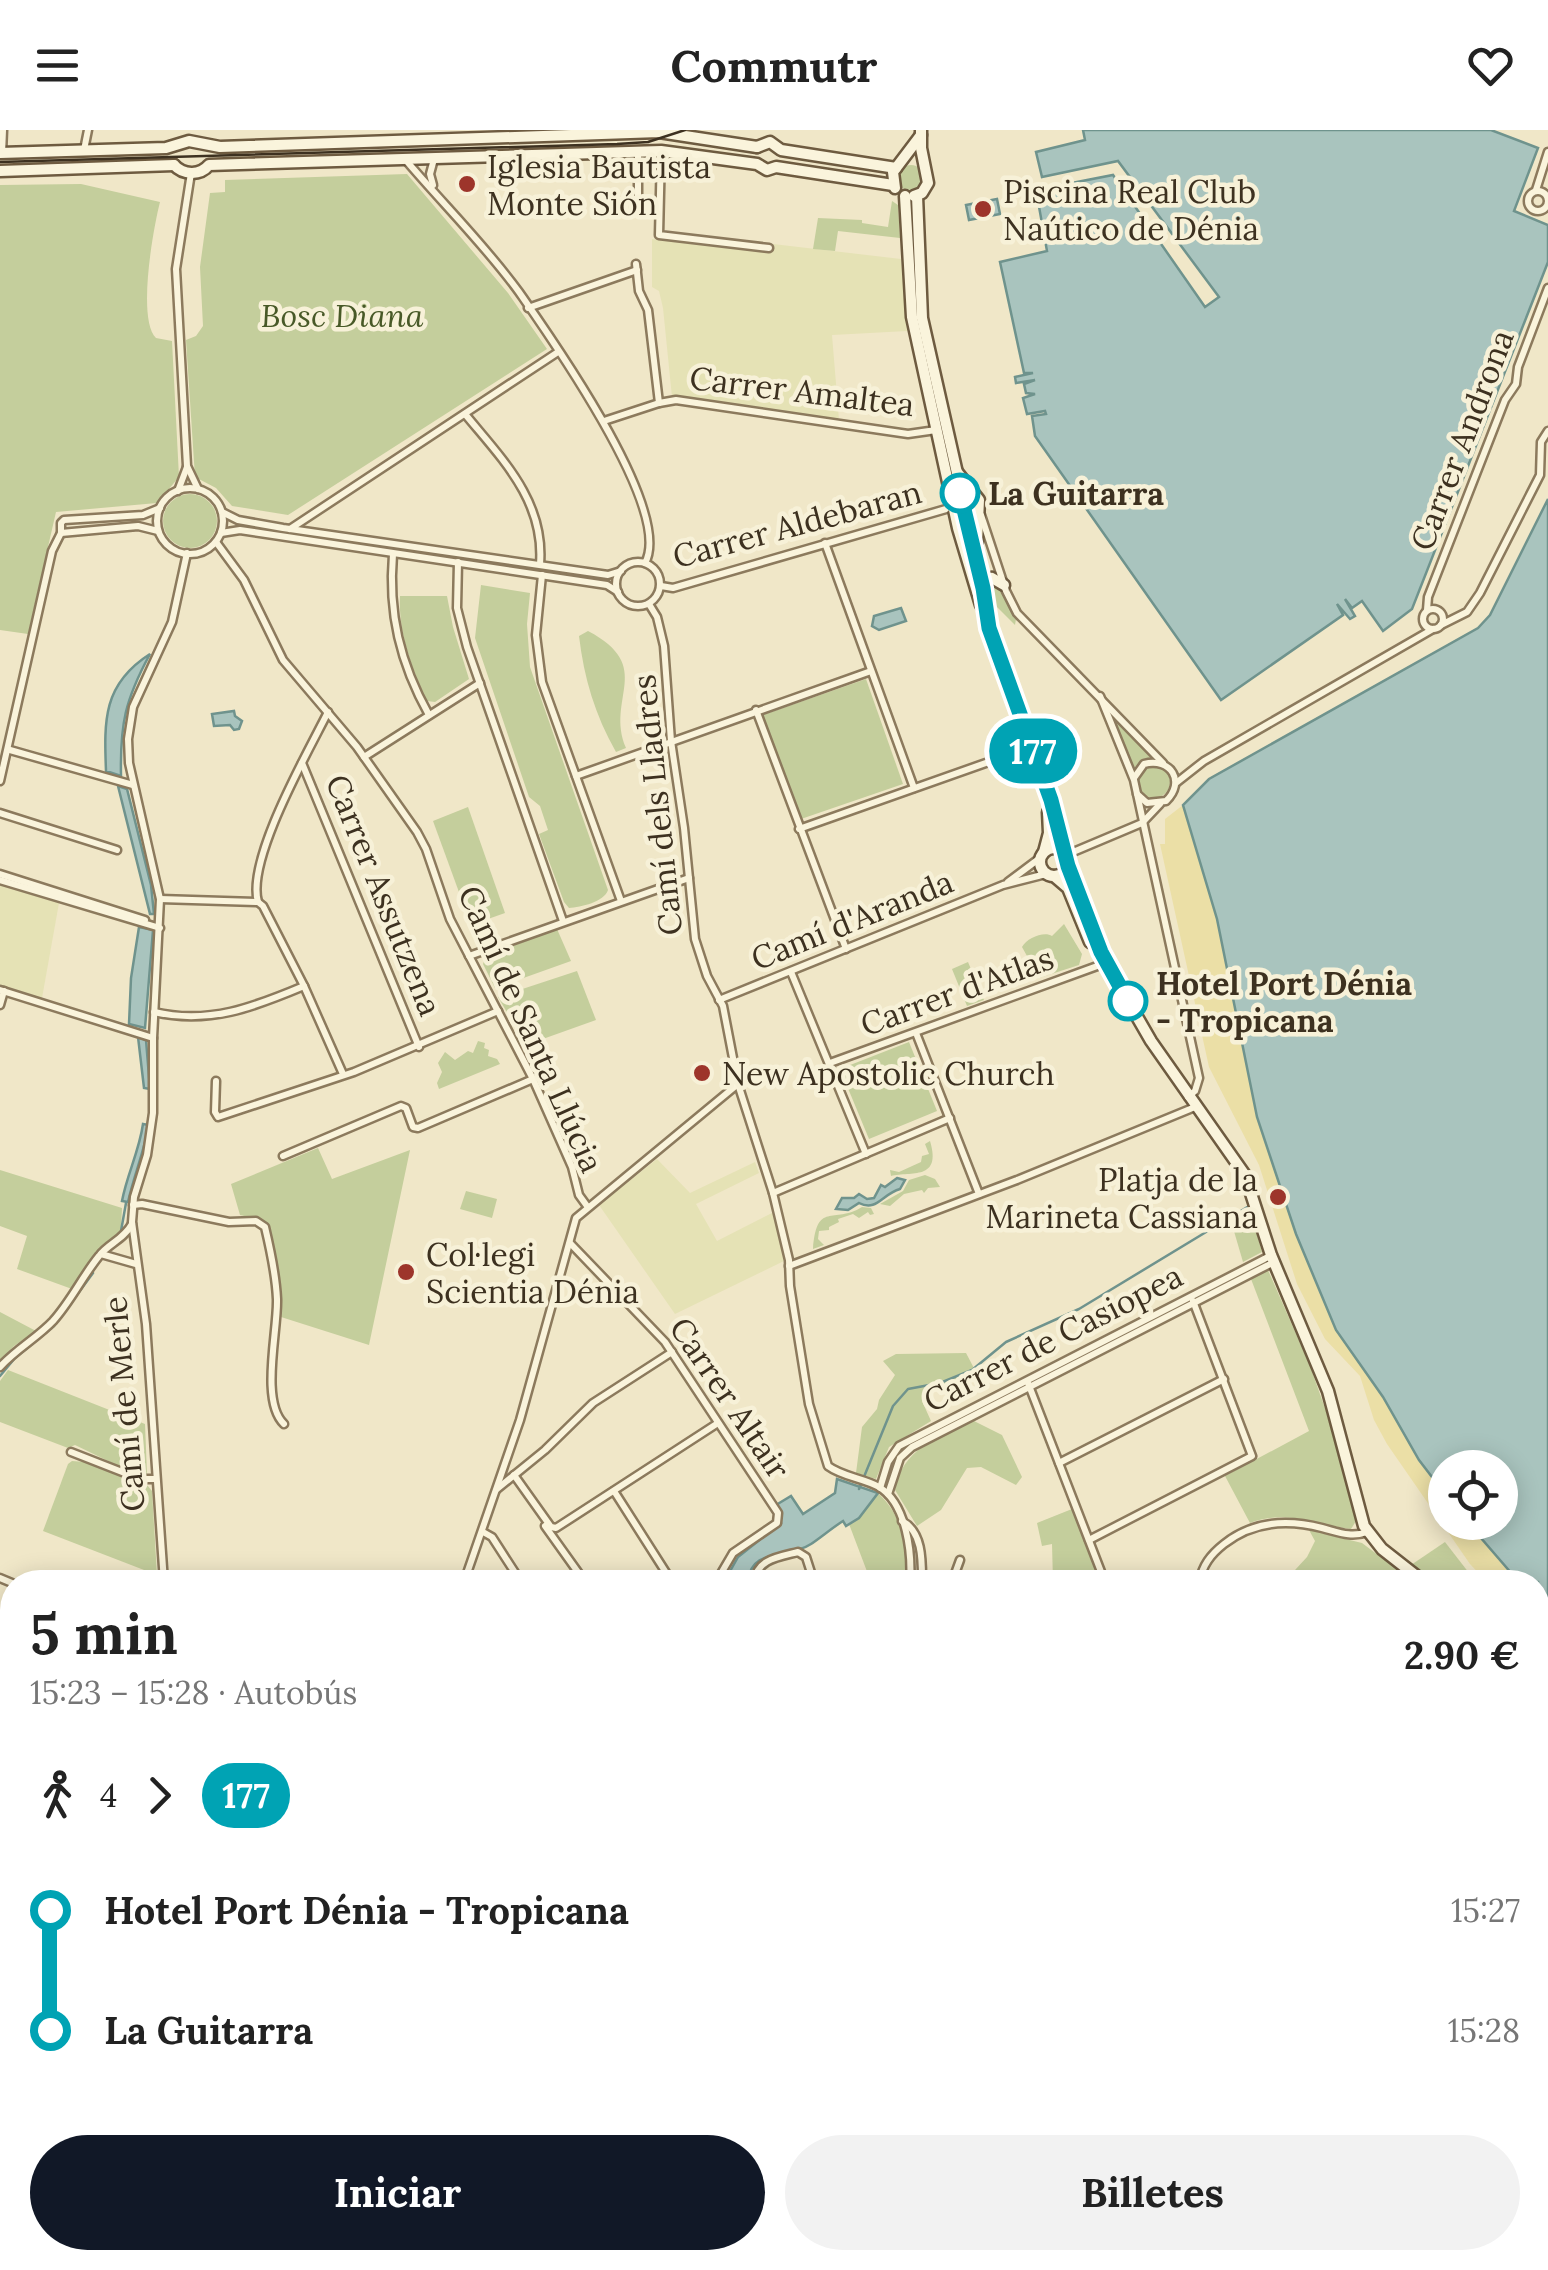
<!DOCTYPE html>
<html lang="es">
<head>
<meta charset="utf-8">
<style>
  body { margin:0; font-family:Lora,serif; background:#f2f2f2; color:#222; height:100vh; display:flex; flex-direction:column; font-size:38px; white-space:nowrap }
  * { box-sizing:border-box; margin:0 }
  p { font-size:32px; color:#767676 }
  .icon { flex:none; width:55px; height:55px; fill:none; stroke:currentColor; stroke-width:2; stroke-linecap:round; stroke-linejoin:round }
  .map { position:relative; flex:1; overflow:hidden }
  .panel { position:absolute; left:0px; top:1440px; width:1550px; height:700px; display:flex; flex-direction:column; background:#fff; border-radius:40px 40px 0 0; box-shadow:0 5px 25px #0003 }
  .panel>* { flex:none }
  .badge { padding:0 20px; border-radius:32px; font-size:35px; line-height:65px }
  .tools { position:absolute; left:1428px; top:1320px; display:grid; gap:20px }
  .tools a { display:grid; place-items:center; width:90px; height:90px; border-radius:50%; background:#fff; box-shadow:0 5px 25px #0003; font-size:50px }
  .map>.badge { position:absolute; translate:-50% -50%; box-shadow:0 0 0 5px #fff }
  .legs { display:flex; align-items:center; gap:15px; height:110px; padding:0 30px; font-size:32px }
  .legs p { margin-inline-start:auto }
  .head { display:flex; align-items:center; justify-content:space-between; height:170px; padding:0 30px }
  h1 { font-size:55px; font-weight:700; line-height:75px }
  .primary-button { display:flex; gap:20px; margin-top:auto; padding:20px 30px }
  .primary-button a { flex:1; height:115px; border-radius:60px; background:#111827; color:#fff; font-size:40px; font-weight:700; line-height:115px; text-align:center }
  .primary-button a+a { background:#f2f2f2; color:#222 }
  ul { padding:0 30px; list-style:none }
  li { display:flex; align-items:center; gap:35px; height:120px; font-size:38px }
  li i { display:grid; place-items:center; width:15px; height:100%; margin:0 12px; background:currentColor }
  li i::after { content:''; width:25px; height:25px; margin:-12px; border:8px solid; border-radius:50%; background:#fff }
  li p { margin-inline-start:auto }
  li:first-child i { background:linear-gradient(#0000 50%,currentColor 0) }
  li:last-child i { background:linear-gradient(currentColor 50%,#0000 0) }
  header { display:flex; justify-content:space-between; align-items:center; height:130px; padding:0 30px; background:#fff; font-size:45px; font-weight:700 }
  .map>svg:first-child { display:block }
  .farmland { fill:#e5e2b5 }
  .green { fill:#c4ce9c }
  .sand { fill:#ebdfa6 }
  .water { fill:#a9c4be; stroke:#6f938d; stroke-width:2.5 }
  .lines { fill:none; stroke-linecap:round; stroke-linejoin:round }
  .stream { stroke:#6f938d; stroke-width:2.5 }
  .street-casing { stroke:#8c7a5d; stroke-width:11 }
  .secondary-casing { stroke:#6e5b40; stroke-width:15 }
  .street { stroke:#faf4dc; stroke-width:6 }
  .secondary { stroke:#faf4dc; stroke-width:10 }
  .tram { stroke:#3d3120; stroke-width:2.5 }
  .line-1-casing { stroke:#fff; stroke-width:22 }
  .line-1 { stroke:#00a3b4; stroke-width:15 }
  .poi-dot { fill:#9d352b; stroke:#f7f1d8; stroke-width:4 }
  .stop-1-dot { fill:#fff; stroke:#00a3b4; stroke-width:5 }
  .labels { text-anchor:middle; dominant-baseline:central; stroke-width:9; stroke-linejoin:round; paint-order:stroke }
  .poi-label { font-size:32px; fill:#3d3120; stroke:#f7f1d8; text-anchor:start }
  .park-label { font-size:32px; font-style:italic; fill:#485927; stroke:#f7f1d8 }
  .street-label { font-size:32px; fill:#3d3120; stroke:#f7f1d8 }
  .stop-label { font-size:32px; font-weight:bold; fill:#3d3120; stroke:#f7f1d8; text-anchor:start }
</style>
</head>
<body>
<header><svg class="icon" aria-label="menu" viewBox="0 0 24 24"><path d="M4 6h16M4 12h16M4 18h16"/></svg>Commutr<svg class="icon" aria-label="heart" viewBox="0 0 24 24"><path d="M12 20l-8-8c-3-5 5-10 8-4 3-6 11-1 8 4z"/></svg></header>
<div class="map">
<svg width="1548" height="2140" viewBox="0 0 1548 2140">
  <rect width="100%" height="100%" fill="#f0e7c8"/>
  <g class="farmland">
    <polygon points="652,109 771,123 773,114 901,129 907,201 832,205 839,290 672,267 663,178 659,161 652,157"/>
    <polygon points="0,755 59,773 42,868 0,855"/>
    <polygon points="657,1029 690,1063 755,1032 759,1043 696,1074 717,1111 774,1082 784,1131 675,1184 599,1075"/>
  </g>
  <g class="green">
    <circle cx="911" cy="48" r="13"/>
    <polygon points="407,44 508,163 547,219 288,385 232,376 216,358 195,347 186,210 196,206 203,196 200,137 210,63 225,62 225,50"/>
    <path d="M 81,54 L 160,72 C 153,99 137,190 156,208 L 172,211 L 179,347 L 157,373 L 56,382 L 28,504 L 0,500 L 0,55 Z"/>
    <polygon points="892,71 898,75 900,108 838,101 835,121 813,119 818,88 862,90 862,93 888,97"/>
    <circle cx="190" cy="391" r="27"/>
    <polygon points="998,453 1016,489 1015,495 994,474 989,473 986,455"/>
    <path d="M 481,455 L 530,463 L 527,494 L 530,537 L 608,760 C 604,772 581,777 569,778 L 564,772 L 539,704 L 548,700 L 540,676 L 529,667 L 475,508 Z"/>
    <path d="M 400,466 L 447,466 L 453,497 L 469,549 L 435,572 L 427,571 C 412,539 398,502 400,466 Z"/>
    <path d="M 588,501 C 656,537 605,568 626,618 L 616,622 C 595,585 584,548 579,506 Z"/>
    <polygon points="866,549 903,654 801,689 763,585"/>
    <polygon points="1112,586 1151,628 1142,630 1133,639"/>
    <circle cx="1154" cy="652" r="16"/>
    <polygon points="468,677 505,783 471,795 433,691"/>
    <path d="M 1064,794 L 1082,824 L 1079,835 L 1036,849 L 1023,846 L 1016,837 L 1027,826 L 1022,817 C 1027,808 1044,801 1052,806 Z"/>
    <polygon points="557,799 571,831 495,858 483,834 486,826"/>
    <polygon points="968,832 984,870 967,876 952,839"/>
    <polygon points="577,841 596,890 526,915 498,867"/>
    <polygon points="478,911 485,913 484,918 489,920 488,926 497,929 500,934 439,959 437,953 442,942 438,933 445,922 455,930 468,921 473,923"/>
    <polygon points="909,912 937,981 869,1009 840,939"/>
    <path d="M 930,1011 C 942,1051 911,1041 891,1046 L 890,1040 L 899,1042 L 921,1032 L 922,1026 L 929,1024 L 925,1014 Z"/>
    <polygon points="318,1018 332,1049 410,1020 369,1215 281,1187 268,1096 261,1090 240,1085 231,1054"/>
    <polygon points="0,1040 122,1078 121,1099 117,1107 100,1117 72,1159 17,1139 27,1106 0,1096"/>
    <polygon points="925,1045 935,1049 940,1057 928,1058 924,1063 922,1060 904,1064 890,1076 880,1074 903,1061 909,1050"/>
    <polygon points="466,1061 497,1069 492,1088 460,1079"/>
    <path d="M 862,1077 L 871,1078 L 874,1084 L 870,1085 L 868,1082 L 859,1088 L 853,1084 L 838,1089 L 839,1092 L 829,1097 L 829,1100 L 819,1101 L 818,1109 L 824,1115 L 813,1119 C 817,1070 833,1095 862,1077 Z"/>
    <polygon points="1250,1080 1262,1122 1243,1132 1231,1091"/>
    <path d="M 1268,1140 L 1310,1236 L 1326,1281 L 1356,1391 L 1351,1399 C 1316,1395 1284,1379 1250,1393 L 1225,1346 L 1309,1301 L 1251,1149 Z"/>
    <polygon points="0,1182 36,1201 14,1216 0,1231"/>
    <polygon points="966,1223 976,1242 924,1265 922,1271 931,1291 889,1317 876,1349 856,1343 862,1297 877,1279 879,1270 895,1245 883,1231 896,1224"/>
    <polygon points="8,1240 145,1294 147,1344 137,1345 75,1315 68,1318 0,1292 0,1251"/>
    <path d="M 972,1290 L 1002,1305 L 1022,1347 L 1016,1355 L 981,1337 L 967,1338 L 941,1380 L 917,1396 L 895,1360 C 901,1320 939,1306 972,1290 Z"/>
    <polygon points="72,1331 85,1332 147,1355 152,1361 157,1445 43,1401 68,1334"/>
    <path d="M 878,1363 C 903,1386 909,1419 906,1452 L 871,1452 L 849,1394 L 859,1388 Z"/>
    <polygon points="1072,1379 1100,1452 1053,1452 1052,1414 1042,1416 1037,1393"/>
    <polygon points="1309,1400 1362,1413 1414,1452 1284,1452 1307,1427 1315,1411"/>
    <polygon points="1445,1412 1476,1452 1433,1452 1411,1435"/>
    <polygon points="1538,1515 1548,1525 1548,1564 1543,1569 1538,1566"/>
    <polygon points="1548,2000 1548,2045 1538,2036 1538,2006"/>
  </g>
  <polygon class="sand" points="1183,675 1217,789 1257,987 1296,1104 1336,1200 1383,1267 1419,1330 1445,1364 1445,1392 1468,1393 1519,1452 1487,1452 1470,1434 1387,1314 1374,1290 1360,1246 1325,1209 1297,1154 1259,1035 1209,937 1160,714 1165,714 1165,689"/>
  <g class="water">
    <polygon points="1083,0 1491,0 1538,18 1514,81 1548,95 1548,132 1412,479 1383,501 1362,471 1352,478 1345,469 1355,486 1350,489 1337,474 1343,485 1221,570 1035,306 1032,286 1046,284 1045,281 1027,284 1023,268 1035,264 1026,263 1024,254 1035,250 1016,253 1015,247 1033,243 1024,243 1000,132 1047,121 1036,60 1113,45 1205,177 1219,167 1118,31 1042,47 1036,22 1085,10"/>
    <polygon points="997,69 1000,84 969,90 966,75"/>
    <polygon points="1548,369 1548,1484 1538,1473 1538,1452 1519,1452 1468,1393 1500,1392 1500,1338 1445,1338 1445,1364 1419,1330 1383,1267 1336,1200 1296,1104 1257,987 1217,789 1183,675 1209,649 1478,498 1490,485"/>
    <polygon points="901,478 906,491 879,500 872,496 874,486"/>
    <path d="M 150,524 C 125,570 120,594 121,646 L 106,641 C 104,590 103,554 150,524 Z"/>
    <polygon points="234,581 235,586 242,591 239,599 234,600 230,595 214,596 212,584"/>
    <polygon points="118,656 127,659 151,755 154,784 150,784"/>
    <polygon points="139,797 153,800 145,898 129,894 131,848"/>
    <polygon points="138,907 146,910 150,959 144,958"/>
    <path d="M 143,994 L 149,995 C 144,1022 134,1045 128,1072 L 122,1071 C 127,1044 139,1022 143,994 Z"/>
    <path d="M 897,1048 L 905,1050 L 900,1059 C 882,1064 877,1082 859,1073 L 848,1080 L 836,1079 L 842,1068 L 854,1068 L 859,1064 L 867,1069 L 874,1068 L 881,1055 L 885,1057 Z"/>
    <path d="M 837,1349 L 878,1363 L 859,1388 L 846,1396 L 843,1391 C 832,1398 820,1408 811,1414 C 789,1429 750,1417 748,1452 L 724,1452 L 738,1427 L 781,1393 L 776,1375 L 791,1366 L 803,1384 L 835,1363 Z"/>
  </g>
  <g class="lines">
    <g class="stream">
      <polyline points="1272,1068 1285,1063"/>
      <polyline points="121,1101 126,1073"/>
      <polyline points="0,1246 15,1228 54,1196 93,1143"/>
      <polyline points="859,1359 893,1276 908,1259 940,1253 972,1240 1006,1212 1079,1179 1249,1076"/>
      <polyline points="323,2128 324,2140"/>
    </g>
    <g class="street-casing">
      <g id="street">
        <polyline points="84,20 88,0"/>
        <polyline points="661,21 659,105 769,118"/>
        <polyline points="2,23 3,0"/>
        <path d="M 404,28 C 442,73 485,115 519,162 C 551,208 674,381 645,433"/>
        <polyline points="191,43 176,139 187,336 198,359"/>
        <polyline points="433,55 430,44 434,29"/>
        <polyline points="1536,60 1548,22"/>
        <circle cx="1538" cy="71" r="10"/>
        <polyline points="638,78 638,22"/>
        <polyline points="636,134 639,161 648,180 659,273"/>
        <polyline points="528,178 637,140"/>
        <path d="M 465,284 C 502,329 545,371 540,434"/>
        <polyline points="604,291 659,273 676,270 908,304 936,300"/>
        <circle cx="190" cy="391" r="33"/>
        <polyline points="178,361 187,337"/>
        <polyline points="222,382 238,390 283,398 608,445 621,441"/>
        <polyline points="981,385 1006,461 1017,483 1163,633"/>
        <polyline points="290,399 558,222"/>
        <polyline points="61,403 138,396 158,401"/>
        <polyline points="221,403 240,400 607,455 618,462"/>
        <polyline points="216,412 244,450 283,530 357,617 417,702 426,719 450,789 533,949 572,1037 579,1065 587,1076"/>
        <polyline points="825,413 914,658"/>
        <path d="M 393,424 C 388,483 400,533 429,585"/>
        <polyline points="458,432 457,478 467,517 563,791"/>
        <circle cx="638" cy="454" r="22"/>
        <polyline points="542,445 536,505 542,552 621,771"/>
        <polyline points="661,456 673,458 946,379"/>
        <path d="M 649,474 L 657,487 L 664,516 L 671,611 L 684,698 L 695,809 L 707,846 L 723,876 L 738,954 L 773,1063 L 789,1130 L 790,1156 L 809,1274 L 828,1336 C 843,1347 863,1348 879,1357 C 907,1374 912,1424 910,1452"/>
        <circle cx="1433" cy="489" r="10"/>
        <polyline points="1427,480 1428,467 1505,270 1516,254 1518,237 1548,158"/>
        <polyline points="1441,495 1467,482 1480,463 1540,345 1541,312 1548,301"/>
        <polyline points="1100,566 1134,650 1199,948 1195,961 1188,967"/>
        <polyline points="756,580 846,819"/>
        <polyline points="10,620 133,655"/>
        <polyline points="364,627 480,553"/>
        <polyline points="302,633 419,917"/>
        <polyline points="576,646 871,541"/>
        <path d="M 1134,648 L 1144,634 C 1171,627 1186,652 1166,671 L 1147,673 L 1137,664"/>
        <polyline points="0,651 52,421 61,403 61,393 64,390 143,385 160,378"/>
        <polyline points="1176,653 1204,631 1433,499"/>
        <polyline points="0,683 117,720"/>
        <polyline points="799,699 1031,617"/>
        <polyline points="1066,725 1142,693 1160,674"/>
        <polyline points="0,744 145,790"/>
        <polyline points="0,750 160,798"/>
        <polyline points="1008,752 1040,728"/>
        <polyline points="160,769 258,772 263,776 304,856 343,944"/>
        <path d="M 258,772 C 246,730 308,622 328,582"/>
        <polyline points="469,826 689,748"/>
        <polyline points="791,842 866,1024"/>
        <polyline points="0,860 153,908"/>
        <polyline points="719,870 1003,755 1046,744"/>
        <polyline points="0,875 4,861"/>
        <path d="M 154,882 C 209,895 254,877 304,856"/>
        <polyline points="916,903 979,1064"/>
        <polyline points="830,933 1100,835"/>
        <polyline points="216,951 215,982 218,987 354,942 498,881"/>
        <polyline points="283,1026 401,976 406,978 413,997 418,998 533,949"/>
        <polyline points="773,1063 950,988"/>
        <path d="M 133,1075 L 142,1074 L 229,1092 L 256,1091 L 265,1097 C 270,1118 276,1148 277,1169 C 278,1201 260,1271 284,1294"/>
        <polyline points="570,1113 665,1212 778,1383 777,1393 733,1423 716,1452"/>
        <polyline points="101,1124 136,1134"/>
        <polyline points="789,1136 1017,1050 1195,977"/>
        <path d="M 0,1237 C 16,1219 37,1208 53,1191 C 71,1171 82,1147 99,1126 C 109,1113 123,1110 132,1094"/>
        <polyline points="1028,1253 1105,1452"/>
        <polyline points="71,1322 140,1349 156,1349"/>
        <polyline points="1059,1333 1224,1249"/>
        <polyline points="514,1345 551,1397 556,1398 718,1293"/>
        <polyline points="880,1358 888,1332 899,1316 1270,1126"/>
        <polyline points="497,1359 545,1320 593,1273 672,1222"/>
        <polyline points="614,1361 672,1452"/>
        <polyline points="888,1364 900,1328 912,1317 1274,1132"/>
        <path d="M 902,1391 C 923,1402 922,1431 922,1452"/>
        <polyline points="545,1396 585,1452"/>
        <polyline points="483,1402 492,1407 521,1452"/>
        <polyline points="1089,1410 1252,1326 1193,1171"/>
        <polyline points="0,1448 12,1453"/>
        <polyline points="164,1452 146,1194 132,1092 134,1067 147,1025 153,983 153,908 160,769 129,633 128,609 133,577 172,492 187,423"/>
        <polyline points="464,1452 520,1290 576,1088 738,954"/>
        <path d="M 754,1452 C 757,1429 778,1427 798,1422 L 806,1427 L 814,1452"/>
        <polyline points="952,1452 960,1430"/>
        <polyline points="989,1452 1004,1449 1024,1452"/>
        <path d="M 1199,1452 C 1203,1435 1210,1425 1224,1414 C 1253,1391 1287,1389 1322,1398 C 1338,1402 1351,1408 1367,1402"/>
        <polyline points="0,1532 12,1493"/>
        <polyline points="0,1555 12,1559"/>
        <polyline points="0,1660 12,1665"/>
        <polyline points="0,1837 12,1840"/>
        <polyline points="1538,1924 1548,1932"/>
        <polyline points="1538,1982 1548,1980"/>
        <polyline points="12,2020 12,2050"/>
        <polyline points="0,2092 12,2091"/>
        <polyline points="49,2128 55,2140"/>
        <polyline points="250,2128 252,2140"/>
        <polyline points="363,2128 371,2140"/>
        <polyline points="628,2128 632,2140"/>
        <polyline points="693,2128 697,2138"/>
        <polyline points="955,2128 959,2140"/>
        <polyline points="1035,2128 1054,2140"/>
        <polyline points="1101,2128 1113,2140"/>
        <polyline points="1253,2128 1265,2140"/>
        <polyline points="1465,2128 1480,2140"/>
        <polyline points="125,2140 135,2128"/>
        <polyline points="416,2140 434,2128"/>
        <polyline points="500,2140 508,2128"/>
        <polyline points="547,2140 555,2128"/>
        <polyline points="735,2140 741,2128"/>
        <polyline points="785,2140 786,2128"/>
        <polyline points="1076,2140 1089,2128"/>
        <polyline points="1394,2140 1401,2134 1400,2128"/>
      </g>
    </g>
    <g class="secondary-casing">
      <g id="secondary">
        <polyline points="757,17 770,12 781,20 896,38"/>
        <polyline points="0,23 166,18 189,11 220,17 659,2 757,17"/>
        <path d="M 174,35 C 183,45 200,46 209,35 L 661,21 L 757,34 L 767,40 L 776,37 L 893,55"/>
        <polyline points="0,41 174,35"/>
        <polyline points="895,58 893,42 921,5"/>
        <polyline points="905,66 912,187 958,398 981,475"/>
        <polyline points="914,66 922,63 928,53 921,18 921,0"/>
        <polyline points="917,66 922,188 983,458 986,485 1051,670 1063,721"/>
        <polyline points="957,342 979,370 977,412"/>
        <polyline points="983,458 992,448 1004,455"/>
        <circle cx="1054" cy="732" r="14"/>
        <polyline points="1044,722 1049,703 1048,682"/>
        <polyline points="1068,736 1106,833 1151,911 1245,1045 1271,1125 1328,1261 1364,1396 1382,1419 1424,1452"/>
        <polyline points="1054,746 1068,758 1090,812"/>
        <polyline points="1538,1574 1548,1582"/>
      </g>
    </g>
    <use href="#street" class="street"/>
    <use href="#secondary" class="secondary"/>
    <polyline class="tram" points="0,32 617,14 648,12 685,0"/>
  </g>
  <g class="lines">
    <g class="line-1-casing">
      <polyline id="line-1" points="960,363 983,458 989,498 1051,670 1068,736 1101,822 1128,871"/>
    </g>
    <use href="#line-1" class="line-1"/>
  </g>
  <g class="poi-dot">
    <circle cx="467" cy="54" r="10"/>
    <circle cx="983" cy="79" r="10"/>
    <circle cx="702" cy="943" r="10"/>
    <circle cx="1278" cy="1067" r="10"/>
    <circle cx="406" cy="1142" r="10"/>
  </g>
  <g class="stop-1-dot">
    <circle cx="960" cy="363" r="18"/>
    <circle cx="1128" cy="871" r="18"/>
  </g>
  <g class="labels">
    <g class="poi-label">
      <text x="487" y="36">Iglesia Bautista<tspan x="487" dy="37">Monte Sión</tspan></text>
      <text x="1003" y="61">Piscina Real Club<tspan x="1003" dy="37">Naútico de Dénia</tspan></text>
      <text x="722" y="943">New Apostolic Church</text>
      <text x="1258" y="1049" text-anchor="end">Platja de la<tspan x="1258" dy="37">Marineta Cassiana</tspan></text>
      <text x="426" y="1124">Col·legi<tspan x="426" dy="37">Scientia Dénia</tspan></text>
    </g>
    <g class="park-label">
      <text x="342" y="185">Bosc Diana</text>
    </g>
    <g class="street-label">
      <text transform="translate(802 261) rotate(7)">Carrer Amaltea</text>
      <text transform="translate(1462 310) rotate(-69)">Carrer Androna</text>
      <text transform="translate(797 394) rotate(-15)">Carrer Aldebaran</text>
      <text transform="translate(657 675) rotate(-96)">Camí dels Lladres</text>
      <text transform="translate(384 765) rotate(68)">Carrer Assutzena</text>
      <text transform="translate(852 790) rotate(-22)">Camí d'Aranda</text>
      <text transform="translate(957 861) rotate(-20)">Carrer d'Atlas</text>
      <text transform="translate(531 899) rotate(66)">Camí de Santa Llúcia</text>
      <text transform="translate(1053 1208) rotate(-27)">Carrer de Casiopea</text>
      <text transform="translate(730 1268) rotate(56)">Carrer Altair</text>
      <text transform="translate(124 1274) rotate(-95)">Camí de Merle</text>
    </g>
    <g class="stop-label">
      <text x="988" y="363">La Guitarra</text>
      <text x="1156" y="853">Hotel Port Dénia<tspan x="1156" dy="37">- Tropicana</tspan></text>
    </g>
  </g>
</svg>
<div class="tools">
<a><svg class="icon" aria-label="locate" viewBox="0 0 24 24"><circle cx="12" cy="12" r="6"/><path d="M12 2v4M12 18v4M2 12h4M18 12h4"/></svg></a>
</div>
<b class="badge" style="left:1033px;top:621px;background:#00a3b4;color:#fff">177</b>
<section class="panel">
<div class="head"><div><h1>5 min</h1><p>15:23 – 15:28 · Autobús</p></div><b>2.90 €</b></div>
<div class="legs"><svg class="icon" aria-label="walk" viewBox="0 0 24 24"><circle cx="13" cy="4" r="2"/><path d="M13 8l-2 6 4 7M11 14l-3 7M7 12l3-4h3l4 4"/></svg>4<svg class="icon" aria-label="forward" viewBox="0 0 24 24"><path d="M9 5l7 7-7 7"/></svg><b class="badge" style="background:#00a3b4;color:#fff">177</b></div>
<ul>
<li><i style="color:#00a3b4"></i><b>Hotel Port Dénia - Tropicana</b><p>15:27</p></li>
<li><i style="color:#00a3b4"></i><b>La Guitarra</b><p>15:28</p></li>
</ul>
<div class="primary-button"><a>Iniciar</a><a>Billetes</a></div>
</section>
</div>
</body>
</html>
